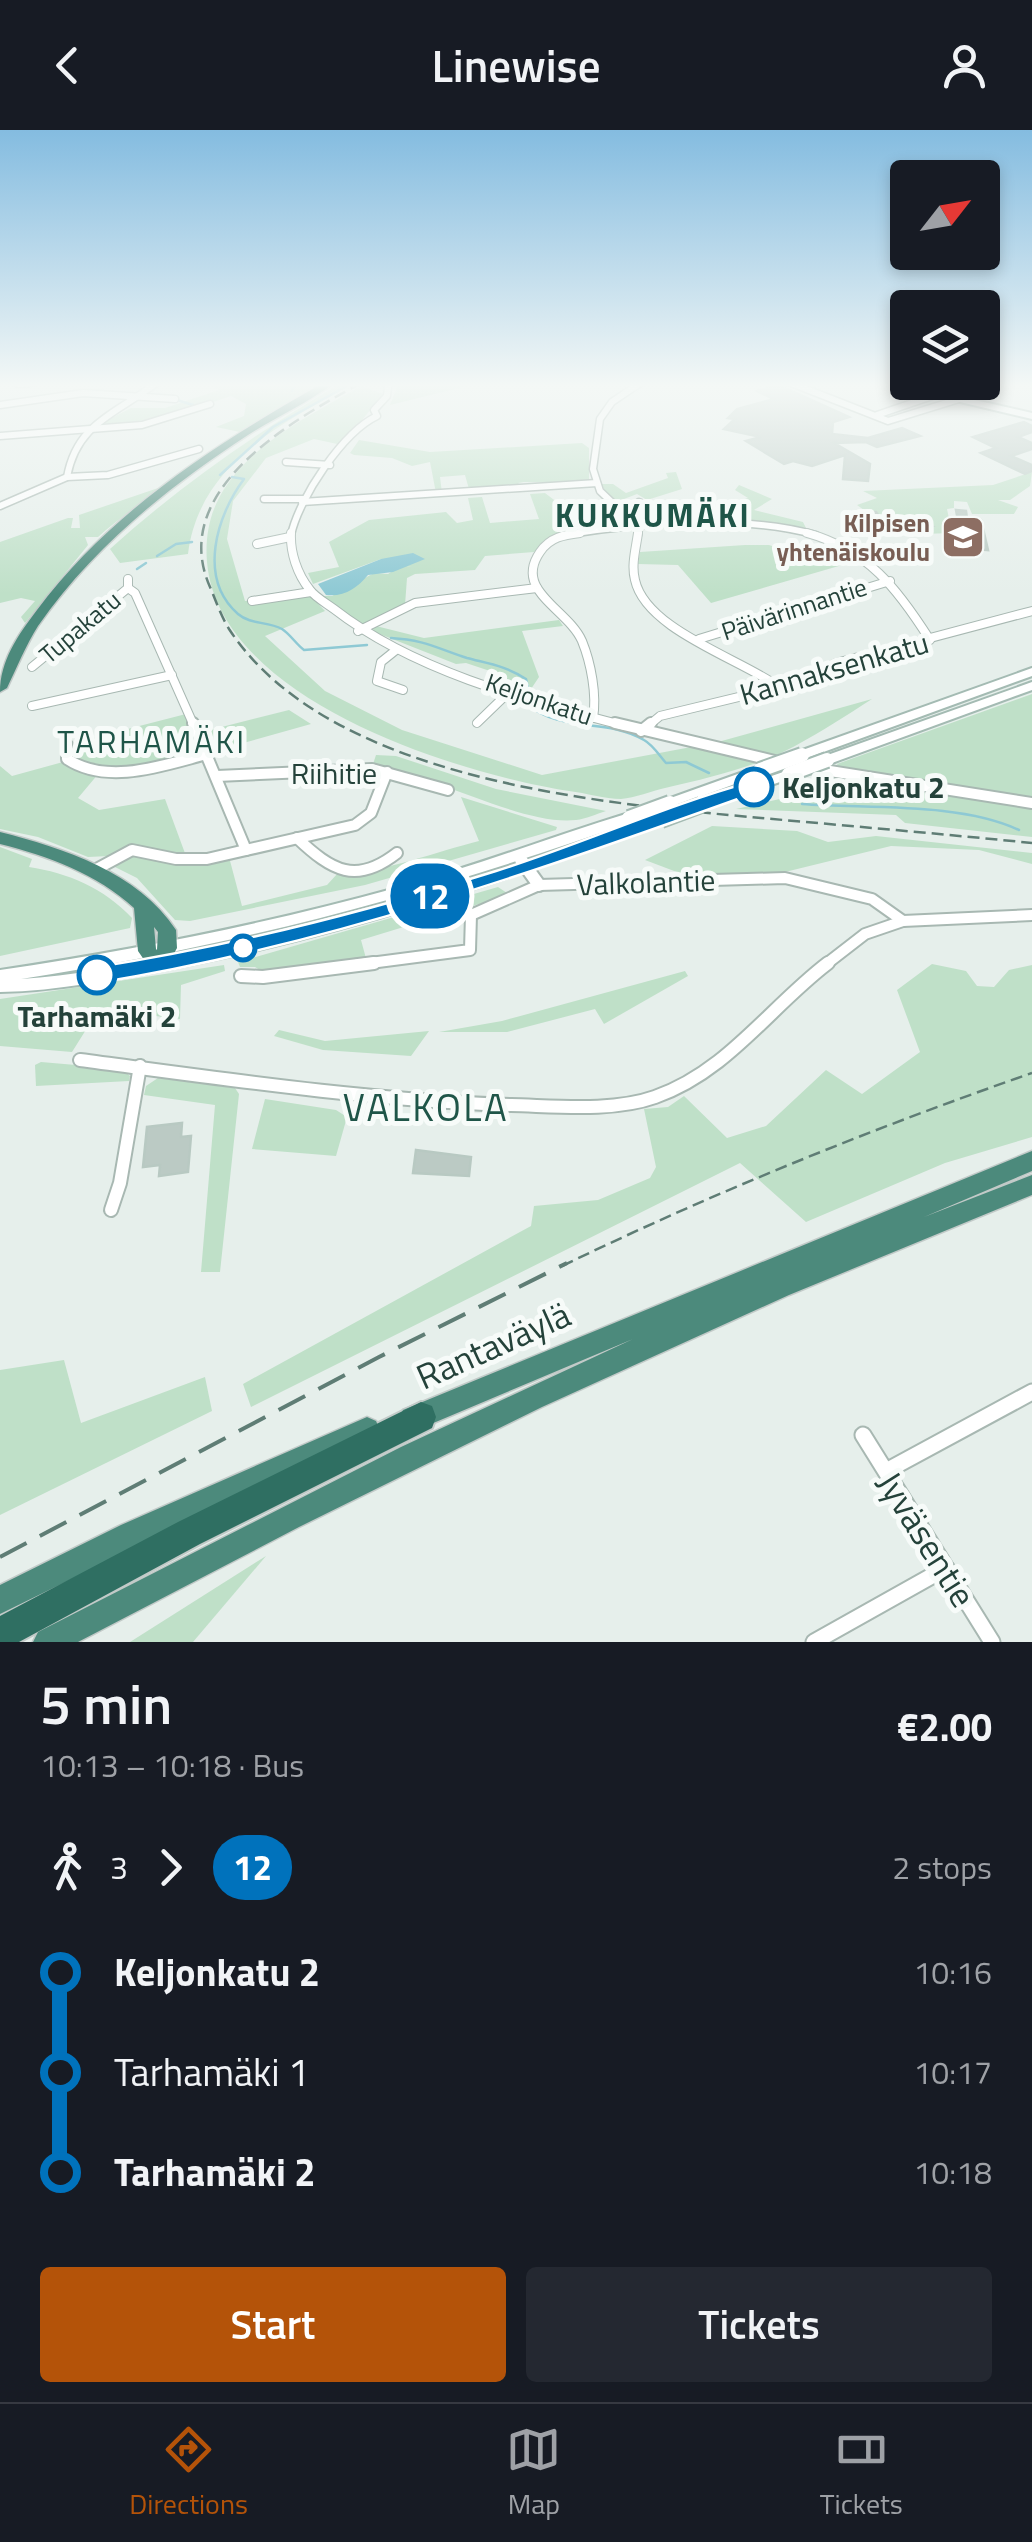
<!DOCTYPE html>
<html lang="en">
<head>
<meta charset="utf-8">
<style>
  body { margin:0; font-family:"Titillium Web",sans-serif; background:#242831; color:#f1f3f6; height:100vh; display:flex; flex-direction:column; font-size:38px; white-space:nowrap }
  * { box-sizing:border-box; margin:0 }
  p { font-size:32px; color:#9ea1a6 }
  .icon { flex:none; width:55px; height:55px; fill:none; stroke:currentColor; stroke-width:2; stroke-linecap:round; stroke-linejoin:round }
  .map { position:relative; height:1512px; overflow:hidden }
  .panel { display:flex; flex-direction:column; background:#171b24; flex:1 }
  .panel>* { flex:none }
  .badge { padding:0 20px; border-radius:32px; font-size:35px; line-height:65px }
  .needle { width:65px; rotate:59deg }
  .fabs { position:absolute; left:890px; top:30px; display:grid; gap:20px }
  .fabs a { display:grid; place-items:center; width:110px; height:110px; border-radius:10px; background:#171b24; box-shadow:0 5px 15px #0003; font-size:50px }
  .map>.badge { position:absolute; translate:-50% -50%; box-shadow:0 0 0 5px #fff }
  .legs { display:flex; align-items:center; gap:15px; height:110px; padding:0 40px; font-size:32px }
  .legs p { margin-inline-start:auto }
  .head { display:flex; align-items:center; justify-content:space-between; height:170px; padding:0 40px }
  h1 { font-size:55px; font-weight:600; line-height:75px }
  .cta { display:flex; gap:20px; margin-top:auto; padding:20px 40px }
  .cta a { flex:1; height:115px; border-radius:10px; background:#b45309; color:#fff; font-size:40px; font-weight:600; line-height:115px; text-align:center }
  .cta a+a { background:#242831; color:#f1f3f6 }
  ul { padding:0 40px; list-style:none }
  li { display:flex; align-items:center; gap:35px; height:100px; font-size:38px }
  li i { display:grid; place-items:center; width:15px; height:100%; margin:0 12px; background:currentColor }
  li i::after { content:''; width:25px; height:25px; margin:-12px; border:8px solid; border-radius:50%; background:#171b24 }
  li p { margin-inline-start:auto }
  li:first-child i { background:linear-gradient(#0000 50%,currentColor 0) }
  li:last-child i { background:linear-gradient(currentColor 50%,#0000 0) }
  header { display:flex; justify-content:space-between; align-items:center; height:130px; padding:0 40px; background:#171b24; font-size:45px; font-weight:600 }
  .tab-bar { display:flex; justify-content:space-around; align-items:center; height:140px; border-top:2px solid #363941; background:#171b24; font-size:28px; color:#9ea1a6 }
  .tab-bar a { display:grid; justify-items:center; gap:5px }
  .tab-bar .selected { color:#b45309 }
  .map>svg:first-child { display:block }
  .green { fill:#bfe0c8 }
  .water { fill:#8ec9d4 }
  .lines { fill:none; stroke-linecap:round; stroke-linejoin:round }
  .stream { stroke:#8ec9d4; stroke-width:2.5 }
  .building { fill:#bbcac4; stroke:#b8c9c2; stroke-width:2.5 }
  .minor-far4-casing { stroke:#a8b8b2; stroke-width:9 }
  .minor-far3-casing { stroke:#a8b8b2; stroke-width:10 }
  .minor-far2-casing { stroke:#a8b8b2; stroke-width:14 }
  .minor-far1-casing { stroke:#a8b8b2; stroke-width:16 }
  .minor-casing { stroke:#a8b8b2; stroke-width:19 }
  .tertiary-casing { stroke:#a8b8b2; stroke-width:16 }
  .secondary-casing { stroke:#a4bbb3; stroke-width:4 }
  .trunk-casing { stroke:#c2cac8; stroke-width:3 }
  .motorway-casing { stroke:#c2cac8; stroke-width:4 }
  .minor-far4 { stroke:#fff; stroke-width:6 }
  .minor-far3 { stroke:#fff; stroke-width:8 }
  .minor-far2 { stroke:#fff; stroke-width:10 }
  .minor-far1 { stroke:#fff; stroke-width:12 }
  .minor { stroke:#fff; stroke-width:15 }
  .tertiary { stroke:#fff; stroke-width:12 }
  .secondary { fill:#fff; fill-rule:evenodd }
  .trunk { fill:#4c8a7c; fill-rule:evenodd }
  .motorway { fill:#2f6f62; fill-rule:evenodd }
  .rail-far1 { stroke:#5f7d75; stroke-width:2.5; stroke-dasharray:12 6; stroke-linecap:butt }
  .rail { stroke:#5f7d75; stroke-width:4; stroke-dasharray:30 15; stroke-linecap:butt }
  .secondary-bridge-casing { stroke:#a4bbb3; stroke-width:18; stroke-linecap:butt }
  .secondary-bridge { stroke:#fff; stroke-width:14 }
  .line-1 { fill:#0072bc; stroke:#fff; stroke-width:2.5 }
  .stop-1-dot { fill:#fff; stroke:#0072bc; stroke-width:5 }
  .labels { text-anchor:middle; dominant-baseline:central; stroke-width:10; stroke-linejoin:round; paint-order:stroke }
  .far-education-label { font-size:25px; font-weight:bold; fill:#785e54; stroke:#f7fbf9; text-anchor:end }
  .far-street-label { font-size:25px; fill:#24423a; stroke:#f7fbf9 }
  .street-label { font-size:30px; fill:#24423a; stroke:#f7fbf9 }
  .stop-label { font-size:30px; font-weight:bold; fill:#24423a; stroke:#f7fbf9; text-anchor:start }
  .far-district-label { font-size:32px; font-weight:bold; letter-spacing:2.5px; fill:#1f5548; stroke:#f7fbf9 }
  .neighbourhood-label { font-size:32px; letter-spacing:2.5px; fill:#1f5548; stroke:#f7fbf9 }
  .near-street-label { font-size:35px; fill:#24423a; stroke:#f7fbf9 }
  .near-neighbourhood-label { font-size:38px; letter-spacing:2.5px; fill:#1f5548; stroke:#f7fbf9 }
</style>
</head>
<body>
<header><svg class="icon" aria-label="back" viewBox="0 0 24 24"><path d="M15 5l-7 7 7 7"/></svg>Linewise<svg class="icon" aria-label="person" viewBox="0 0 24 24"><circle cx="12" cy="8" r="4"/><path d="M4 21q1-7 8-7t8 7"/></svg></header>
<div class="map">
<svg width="1032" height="1512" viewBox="0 0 1032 1512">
  <rect width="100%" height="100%" fill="#e6efeb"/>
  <g class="green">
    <path d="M 207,253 L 286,253 L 292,256 L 323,253 L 240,302 L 216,297 L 244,286 L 246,274 L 231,266 C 187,281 148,294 100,294 L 131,278 L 165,278 L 219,260 Z"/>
    <path d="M 342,253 L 351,255 C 280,294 199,335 188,424 L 120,433 L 110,419 C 182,354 258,301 342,253 Z"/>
    <polygon points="369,253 479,253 390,275 397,257 366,254"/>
    <path d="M 361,256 L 383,264 L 342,315 L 314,309 L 266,328 L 233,371 L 227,409 L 245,471 L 306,461 L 325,481 L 265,506 L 325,561 L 402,600 L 542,645 L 718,612 L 872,569 C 847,585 821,602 795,616 C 756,637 708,648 665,658 C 652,661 635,668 621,669 C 605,669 586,663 569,661 C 456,643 219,570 207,432 C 205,409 209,386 220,366 C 250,313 311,285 361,256 Z"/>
    <polygon points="359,310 430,322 582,313 589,318 589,353 524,352 518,353 522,356 469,359 465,345 440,347 442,363 436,363 430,332 412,336 392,328 354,325 350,323"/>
    <path d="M 676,342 L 682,359 L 647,370 L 637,364 L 624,369 L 644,385 L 663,388 L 667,394 C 637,394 616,380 601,354 L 613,354 L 626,363 L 668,348 L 666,343 Z"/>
    <polygon points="1032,342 1030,356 1010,370 998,370 1018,377 1014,384 972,384 967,372 954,371 954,378 947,379 952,403 922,404 932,398 931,395 912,389 886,396 857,375 877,368 863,361 993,355"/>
    <polygon points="739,355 772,369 754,380 803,392 806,398 741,389 711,390 707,381 748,368 735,360"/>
    <path d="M 164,356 C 141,374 120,387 98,407 L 85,407 L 88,415 L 25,493 L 21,487 L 35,471 L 21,468 L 0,473 L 0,412 L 68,388 L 73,388 L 71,398 L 80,398 L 79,385 Z"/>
    <polygon points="545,363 592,399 552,405 534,422 485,426 475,440 415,444 407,448 405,475 362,495 322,466 332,466 374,443 388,444 402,435 412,437 381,429 313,454 308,443 339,437 329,412 369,390 446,382 457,393 473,390 468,368 482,367 490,393 539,389 530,364"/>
    <polygon points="745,415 769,415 817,430 849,421 863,429 711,473 678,435 638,434 640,422"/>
    <polygon points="559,490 563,496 522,501 539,547 531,559 507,550 505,546 466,533 456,534 372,501 376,496 424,508"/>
    <polygon points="1032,564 1032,707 905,693 896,685 736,679 846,654 837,634"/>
    <polygon points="289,580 311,594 211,622 202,602"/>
    <polygon points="186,584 200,617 192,625 126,639 78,633 71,626 78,619 77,612"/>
    <path d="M 376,625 L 396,626 L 496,659 L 606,681 C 596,684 586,689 576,690 C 521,696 433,643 372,637 Z"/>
    <polygon points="63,632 69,638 99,643 78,668 99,680 165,669 186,726 137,716 109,726 88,727 38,707 0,699 0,636 12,646"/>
    <path d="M 461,667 L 557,697 L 556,700 L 365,755 L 190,791 L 175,790 L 137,748 L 115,737 L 117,732 L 133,725 L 229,727 L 242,776 L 327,755 L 338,743 C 376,745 438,721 479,711 Z"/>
    <polygon points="712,696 797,701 828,712 876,706 1032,723 1032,734 979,720 891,716 785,742 682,744 645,730"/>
    <path d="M 0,717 L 32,729 L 29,737 C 68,743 104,758 132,788 L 130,798 L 0,826 Z"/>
    <polygon points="498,757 507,763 502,767 361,810 367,832 265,843 255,837 240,837 238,832"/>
    <polygon points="932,834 966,841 977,856 994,857 1009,840 1032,835 1032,1007 945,1033 806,1092 740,1033 251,1277 243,1254 531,1096 534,1076 598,1070 650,1048 656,1037 644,979 668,977 684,966 727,1008 766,996 826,940 862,964 920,922 897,860"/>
    <polygon points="224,835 225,841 181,855 180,889 99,879 72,922 0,916 0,869"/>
    <polygon points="685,841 688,846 604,894 595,879 507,902 439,902 502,891"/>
    <polygon points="279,900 325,911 429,901 411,926 323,920 274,906"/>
    <polygon points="41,932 122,939 130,946 129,951 36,956 35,935"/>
    <polygon points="158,948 235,958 239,964 220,1142 201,1142 215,975 144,965 146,956"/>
    <polygon points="265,969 336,980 347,987 336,1026 252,1019"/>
    <polygon points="64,1230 81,1293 205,1247 212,1281 0,1385 0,1240"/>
    <polygon points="266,1426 193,1512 130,1512"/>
  </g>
  <path class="water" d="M 413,423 L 425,429 L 393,442 L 368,445 C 357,458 345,467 326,465 L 318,454 L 381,429 Z"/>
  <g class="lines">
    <g class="stream">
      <polyline points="291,253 295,255 292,261"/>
      <polyline points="177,270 193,275"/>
      <polyline points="220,345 273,297 352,253"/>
      <path d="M 232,347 L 244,349 C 217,385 197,448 238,484 C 251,495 267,491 282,499 C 290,504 296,514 304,520 L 367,515"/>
      <polyline points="157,426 176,414 192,412"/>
      <polyline points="137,439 146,433"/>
      <path d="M 391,508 C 425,510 436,518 467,528 C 490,534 506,536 526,549 L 528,558"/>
      <path d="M 524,572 C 563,605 605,587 644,610 C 653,615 659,625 666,633 L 686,632 L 709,643"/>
      <path d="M 802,674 C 867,679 960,672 1019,700"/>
    </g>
  </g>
  <g class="building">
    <polygon points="778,255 849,287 833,292 832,304 868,308 902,298 920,306 877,317 866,312 834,313 870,334 868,351 843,349 845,325 812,336 793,331 784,334 746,311 761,307 724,299 735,289 728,288 737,279 774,269 757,261"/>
    <polygon points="1024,292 1032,296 1032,302 1018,307 1032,313 1032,319 1011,326 1032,335 1032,341 1025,344 981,323 996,318 973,307"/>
    <polygon points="956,380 966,381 967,389 981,390 988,420 963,418"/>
    <polygon points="876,382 886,396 912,389 931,396 876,405 859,383"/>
    <polygon points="182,993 181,1007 191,1006 188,1042 159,1046 160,1035 143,1037 147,997"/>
    <polygon points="416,1020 471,1027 469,1046 413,1043"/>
  </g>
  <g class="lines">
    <g class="minor-far4-casing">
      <g id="minor-far4">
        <polyline points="791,253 888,291 969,266 966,262 944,262 877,285"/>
        <polyline points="18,254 32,253"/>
        <polyline points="0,275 83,263 175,269"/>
        <polyline points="0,306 142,295 210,274"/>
        <polyline points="286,332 330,335"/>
        <path d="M 67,347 C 77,292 117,284 156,253"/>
        <polyline points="264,369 305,369"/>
        <polyline points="302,372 597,353"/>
        <polyline points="639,372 664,383 684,383 692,394"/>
        <polyline points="0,376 67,347 108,345 199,319"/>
        <polyline points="639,398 600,361 593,339 600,289 612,272 640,253"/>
        <path d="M 291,405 C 299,368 343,302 377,286 L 374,280 L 387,266 L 388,257"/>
        <path d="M 563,405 C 639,393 742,384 816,405"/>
        <polyline points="638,405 639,398"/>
      </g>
    </g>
    <g class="minor-far3-casing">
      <g id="minor-far3">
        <path d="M 291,403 C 290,422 297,444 310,460 C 315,467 326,473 334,479 C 415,542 526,570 625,596"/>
        <path d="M 580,403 C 564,405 550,407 540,422 C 513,461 568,479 582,511 C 591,533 597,565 593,588"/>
        <path d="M 638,403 C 636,418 631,435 635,450 C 646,500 741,529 779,557"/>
        <path d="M 807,403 C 868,420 897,458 930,510"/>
        <polyline points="257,414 290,407"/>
        <polyline points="128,449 128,458 135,463 194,596"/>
        <polyline points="252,471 311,462"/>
        <polyline points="358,501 415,473 537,458"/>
        <polyline points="699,509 890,451"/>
        <polyline points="396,520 381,532 377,551 403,560"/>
        <polyline points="32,537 128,458"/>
        <polyline points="32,576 172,545"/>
        <polyline points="477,593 511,560"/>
        <polyline points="648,596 660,586 792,554 836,533 1032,481"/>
      </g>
    </g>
    <g class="minor-far2-casing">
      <g id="minor-far2">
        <polyline points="193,593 246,720"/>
        <polyline points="615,593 779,632"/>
        <polyline points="641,601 651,593"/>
        <path d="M 67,615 L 67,629 C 108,656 164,635 207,624"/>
        <polyline points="811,638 1032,673"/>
        <polyline points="217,646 372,639 448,660"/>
        <path d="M 297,708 C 332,741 356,755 397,723"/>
        <polyline points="93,741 132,720 176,729 207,729 355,695 371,683 387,642"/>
        <polyline points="355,835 470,820 471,785 539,755 785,748 872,769 903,791"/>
        <polyline points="825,835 865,804 903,791 1032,785"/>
      </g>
    </g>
    <g class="minor-far1-casing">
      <g id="minor-far1">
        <polyline points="241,846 263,847 374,833"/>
        <path d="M 80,930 C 224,949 366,970 511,975 C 556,976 613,982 655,967 C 727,942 770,877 828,833"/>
        <polyline points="111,1080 120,1053 140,936"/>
      </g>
    </g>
    <g class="minor-casing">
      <g id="minor">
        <polyline points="863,1305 992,1512"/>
        <polyline points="886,1341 1032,1262"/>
        <polyline points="814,1512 946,1438"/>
      </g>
    </g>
    <g class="tertiary-casing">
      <polyline id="tertiary" points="521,730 539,755"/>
    </g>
    <g class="secondary-casing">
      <g id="secondary">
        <polygon points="931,253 940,253 966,268 1032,283 1032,289 960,272"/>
        <polygon points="1032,538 1032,546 807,628 802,629 795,625 797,622"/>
        <polygon points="1032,552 1032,560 832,633 827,634 820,630 822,627"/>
        <polygon points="760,636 767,640 765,643 675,676 665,676 663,673 665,670"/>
        <polygon points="789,640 794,641 796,644 794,647 706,678 701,680 694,675 696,672"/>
        <path d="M 629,683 L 634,685 L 636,688 L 634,691 C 434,763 231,817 21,849 C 72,846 122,836 172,826 C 338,795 497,742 656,687 L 661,685 L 668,690 L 666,693 C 505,750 343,806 174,838 C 117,849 59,861 0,862 L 0,840 C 134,820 266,794 396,758 C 475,736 551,707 629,683 Z"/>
      </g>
    </g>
    <g class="trunk-casing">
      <g id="trunk">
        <path d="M 323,253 L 334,253 C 308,273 276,287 248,305 C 168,357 93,417 38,496 C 26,515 17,537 7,558 L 0,562 C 0,531 18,505 37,480 C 112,380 216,314 323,253 Z"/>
        <path d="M 0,702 C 63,718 138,742 176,800 L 177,818 L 165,840 L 151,840 L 138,821 L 134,778 C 97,744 48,726 0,714 ZM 154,797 L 158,802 L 157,820 L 156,819 Z"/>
        <polygon points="1032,1021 1032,1041 924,1087 1032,1045 1032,1065 789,1165 542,1277 299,1397 78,1512 33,1512 38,1502 401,1317 633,1209 412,1302 403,1298 399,1289 403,1280"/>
        <polygon points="367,1287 376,1291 380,1300 376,1309 141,1415 0,1484 0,1455 121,1395"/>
      </g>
    </g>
    <g class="motorway-casing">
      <polygon id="motorway" points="421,1272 432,1276 436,1287 432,1298 200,1414 19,1512 0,1512 0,1486 178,1392"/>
    </g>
    <use href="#minor-far4" class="minor-far4"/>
    <use href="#minor-far3" class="minor-far3"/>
    <use href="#minor-far2" class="minor-far2"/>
    <use href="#minor-far1" class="minor-far1"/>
    <use href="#minor" class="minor"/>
    <use href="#tertiary" class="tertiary"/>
    <use href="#secondary" class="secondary"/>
    <use href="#trunk" class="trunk"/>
    <use href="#motorway" class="motorway"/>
    <g class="rail-far1">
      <path d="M 361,253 C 293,290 167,360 210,457 C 216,471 221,486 229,499 C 328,650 598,673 761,688 C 851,696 942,704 1032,713"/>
      <path d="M 562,1136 C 715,1062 871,999 1032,943"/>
    </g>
    <polyline class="rail" points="0,1427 379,1227 567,1133"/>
    <g class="secondary-bridge-casing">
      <g id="secondary-bridge">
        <polyline points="760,640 802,625"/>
        <polyline points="789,644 827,630"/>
        <polyline points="629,688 670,673"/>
        <polyline points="661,690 701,675"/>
      </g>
    </g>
    <use href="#secondary-bridge" class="secondary-bridge"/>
  </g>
  <linearGradient id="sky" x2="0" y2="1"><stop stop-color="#84bce0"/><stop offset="0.55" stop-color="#f4f8f6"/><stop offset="1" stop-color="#f4f8f6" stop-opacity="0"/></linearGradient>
  <rect width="1032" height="464" fill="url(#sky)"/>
  <path class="line-1" d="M 754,651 L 763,657 L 760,661 C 543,739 326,816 97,853 L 87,845 L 97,837 C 232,816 365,782 496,741 C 582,714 666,675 754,651 Z"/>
  <defs>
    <g id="school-square" transform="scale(2.25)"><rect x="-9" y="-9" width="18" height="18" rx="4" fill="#8d6e63" stroke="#f7fbf9"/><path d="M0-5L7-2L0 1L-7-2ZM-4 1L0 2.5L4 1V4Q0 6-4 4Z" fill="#fff"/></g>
  </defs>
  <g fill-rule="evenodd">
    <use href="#school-square" x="963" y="407"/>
  </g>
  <g class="stop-1-dot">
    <circle cx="754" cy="657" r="18"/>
    <circle cx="243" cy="818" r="12"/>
    <circle cx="97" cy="845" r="18"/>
  </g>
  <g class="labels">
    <g class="far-education-label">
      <text x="930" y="393">Kilpisen<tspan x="930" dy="29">yhtenäiskoulu</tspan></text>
    </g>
    <g class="far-street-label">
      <text transform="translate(794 479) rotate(-18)">Päivärinnantie</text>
      <text transform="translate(80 497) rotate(-40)">Tupakatu</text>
      <text transform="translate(539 569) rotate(19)">Keljonkatu</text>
    </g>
    <g class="street-label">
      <text transform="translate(834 538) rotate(-16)">Kannaksenkatu</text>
      <text x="334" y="643">Riihitie</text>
      <text transform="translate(646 752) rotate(-2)">Valkolantie</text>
    </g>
    <g class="stop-label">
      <text x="782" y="657">Keljonkatu 2</text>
      <text x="97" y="886" text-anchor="middle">Tarhamäki 2</text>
    </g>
    <g class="far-district-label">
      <text x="653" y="385">KUKKUMÄKI</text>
    </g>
    <g class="neighbourhood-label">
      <text x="152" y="611">TARHAMÄKI</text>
    </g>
    <g class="near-street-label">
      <text transform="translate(493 1215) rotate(-24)">Rantaväylä</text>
      <text transform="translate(927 1409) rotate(58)">Jyväsentie</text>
    </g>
    <g class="near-neighbourhood-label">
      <text x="426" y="977">VALKOLA</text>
    </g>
  </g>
</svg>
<div class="fabs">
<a><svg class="needle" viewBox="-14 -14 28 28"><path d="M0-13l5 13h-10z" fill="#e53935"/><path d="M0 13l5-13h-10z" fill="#9ea1a6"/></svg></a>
<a><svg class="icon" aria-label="layers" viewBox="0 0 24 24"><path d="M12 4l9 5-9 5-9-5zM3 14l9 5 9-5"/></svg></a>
</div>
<b class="badge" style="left:430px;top:766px;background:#0072bc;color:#fff">12</b>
</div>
<section class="panel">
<div class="head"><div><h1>5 min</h1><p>10:13 – 10:18 · Bus</p></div><b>€2.00</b></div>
<div class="legs"><svg class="icon" aria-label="walk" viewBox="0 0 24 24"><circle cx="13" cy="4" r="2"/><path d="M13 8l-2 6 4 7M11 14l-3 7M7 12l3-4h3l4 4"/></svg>3<svg class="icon" aria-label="forward" viewBox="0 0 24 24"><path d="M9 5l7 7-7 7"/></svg><b class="badge" style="background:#0072bc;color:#fff">12</b><p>2 stops</p></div>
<ul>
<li><i style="color:#0072bc"></i><b>Keljonkatu 2</b><p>10:16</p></li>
<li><i style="color:#0072bc"></i><span>Tarhamäki 1</span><p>10:17</p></li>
<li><i style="color:#0072bc"></i><b>Tarhamäki 2</b><p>10:18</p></li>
</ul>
<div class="cta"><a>Start</a><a>Tickets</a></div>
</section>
<nav class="tab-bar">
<a class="selected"><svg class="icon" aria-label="directions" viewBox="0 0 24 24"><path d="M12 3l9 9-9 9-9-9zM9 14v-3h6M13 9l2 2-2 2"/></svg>Directions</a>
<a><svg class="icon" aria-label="map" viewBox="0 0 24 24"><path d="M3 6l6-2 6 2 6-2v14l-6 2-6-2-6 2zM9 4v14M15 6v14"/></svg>Map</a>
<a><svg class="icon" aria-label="tickets" viewBox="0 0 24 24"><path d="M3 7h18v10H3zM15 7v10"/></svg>Tickets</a>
</nav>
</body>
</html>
